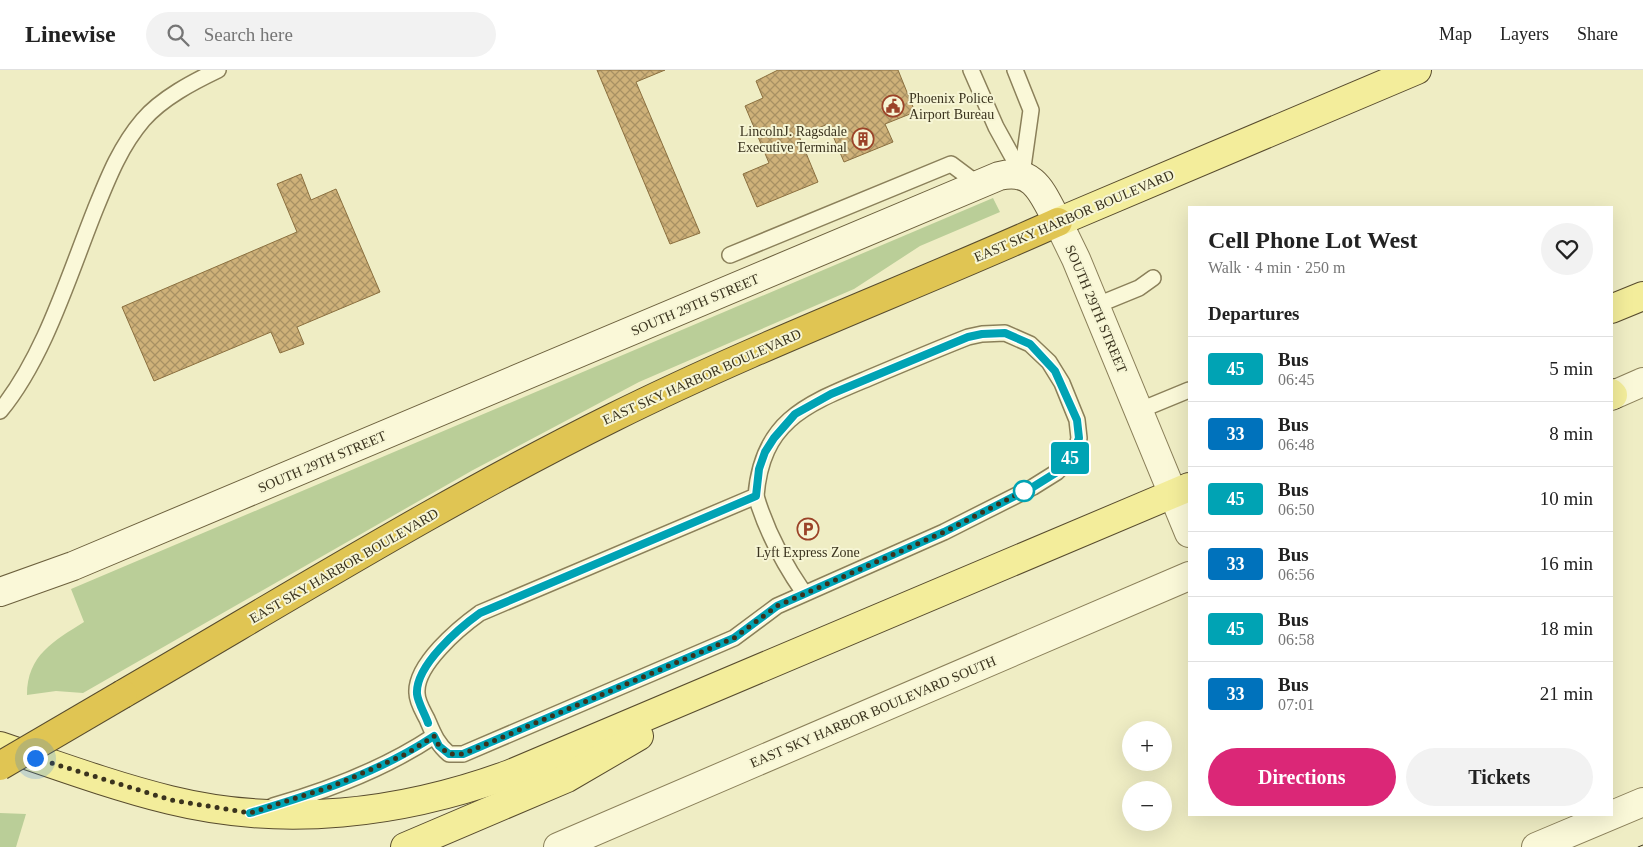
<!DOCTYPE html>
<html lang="en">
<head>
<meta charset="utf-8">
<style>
  body { margin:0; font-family:Georgia,serif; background:#f2f2f2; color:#222; height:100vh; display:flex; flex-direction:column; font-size:19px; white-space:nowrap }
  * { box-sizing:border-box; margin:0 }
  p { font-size:16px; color:#767676 }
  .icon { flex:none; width:28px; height:28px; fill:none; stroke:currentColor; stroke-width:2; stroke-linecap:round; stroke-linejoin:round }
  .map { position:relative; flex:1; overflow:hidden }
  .sheet { position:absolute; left:1188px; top:136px; width:425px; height:610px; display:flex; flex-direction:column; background:#fff; border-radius:0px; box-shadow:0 5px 20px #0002 }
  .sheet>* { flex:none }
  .badge { padding:0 10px; border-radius:4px; font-size:18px; line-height:32px }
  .tools { position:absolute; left:1122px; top:651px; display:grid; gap:10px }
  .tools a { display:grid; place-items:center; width:50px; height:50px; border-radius:50%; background:#fff; box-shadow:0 5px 20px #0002; font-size:25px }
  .you { position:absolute; width:25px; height:25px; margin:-12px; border:4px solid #fff; border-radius:50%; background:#1a73e8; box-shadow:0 0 0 8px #1a73e833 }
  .map>.badge { position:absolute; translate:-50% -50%; box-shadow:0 0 0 2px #fff }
  h2 { padding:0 20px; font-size:19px; line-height:45px }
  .round { display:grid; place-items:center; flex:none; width:52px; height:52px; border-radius:26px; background:#f2f2f2 }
  .headline { display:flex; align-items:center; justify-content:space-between; height:85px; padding:0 20px }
  h1 { font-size:24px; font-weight:600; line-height:38px }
  .cta { display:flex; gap:10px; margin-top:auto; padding:10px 20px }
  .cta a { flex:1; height:58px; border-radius:30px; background:#db2777; color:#fff; font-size:20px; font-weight:600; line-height:58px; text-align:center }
  .cta a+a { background:#f2f2f2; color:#222 }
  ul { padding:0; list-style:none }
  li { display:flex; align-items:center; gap:15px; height:65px; padding:0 20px; border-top:1px solid #e0e0e0 }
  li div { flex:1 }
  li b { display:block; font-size:19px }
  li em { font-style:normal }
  li .badge { min-width:55px; font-weight:700; text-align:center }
  header { display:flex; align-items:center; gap:30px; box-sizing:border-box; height:70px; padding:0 25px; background:#fff; border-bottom:1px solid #e0e0e0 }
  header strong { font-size:24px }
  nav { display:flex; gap:28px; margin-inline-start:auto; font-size:18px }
  .search { width:350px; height:45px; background:#f2f2f2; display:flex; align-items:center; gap:12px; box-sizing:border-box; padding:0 18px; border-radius:28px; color:#767676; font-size:19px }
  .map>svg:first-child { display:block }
  .green { fill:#bace98 }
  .building { fill:url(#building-cross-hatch); stroke:#8a6f3f }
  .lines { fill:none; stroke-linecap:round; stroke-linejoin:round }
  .service-casing { stroke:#8b805a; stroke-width:18 }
  .minor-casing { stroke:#8b805a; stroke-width:30 }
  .tertiary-casing { stroke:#8b805a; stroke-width:30 }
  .secondary-casing { stroke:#6c603d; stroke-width:30 }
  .primary-casing { stroke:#584c2e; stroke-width:30 }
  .motorway-casing { stroke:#584c2e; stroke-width:30 }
  .service { stroke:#faf8d8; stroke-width:15 }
  .minor { stroke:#faf8d8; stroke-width:28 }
  .tertiary { stroke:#faf8d8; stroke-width:28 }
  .secondary { stroke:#faf8d8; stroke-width:28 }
  .primary { stroke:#f3ed9b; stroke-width:28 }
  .motorway { stroke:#e0c553; stroke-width:28 }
  .tram { stroke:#3a331e; stroke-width:1 }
  .motorway-bridge-casing { stroke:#584c2e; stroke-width:30; stroke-linecap:butt }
  .motorway-bridge { stroke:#e0c553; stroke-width:28 }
  .line-casing { stroke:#fff; stroke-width:11 }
  .line { stroke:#00a3b4; stroke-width:8 }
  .walk { stroke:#3a331e; stroke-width:5; stroke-dasharray:0 9 }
  .stop-dot { fill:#fff; stroke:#00a3b4; stroke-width:2.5 }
  .labels { text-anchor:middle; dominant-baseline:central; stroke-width:4; stroke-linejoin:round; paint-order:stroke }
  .poi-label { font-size:14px; fill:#3a331e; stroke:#f6f5d4; text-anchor:start }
  .street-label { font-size:14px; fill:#3a331e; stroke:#f6f5d4 }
</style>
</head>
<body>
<header>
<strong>Linewise</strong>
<div class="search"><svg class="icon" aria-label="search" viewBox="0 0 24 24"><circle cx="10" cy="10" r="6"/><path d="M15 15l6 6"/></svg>Search here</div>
<nav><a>Map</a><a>Layers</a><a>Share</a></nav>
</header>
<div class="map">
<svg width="1643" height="777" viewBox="0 0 1643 777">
  <defs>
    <pattern id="building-cross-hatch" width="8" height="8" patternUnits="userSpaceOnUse" patternTransform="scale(1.25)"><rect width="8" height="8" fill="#ceb179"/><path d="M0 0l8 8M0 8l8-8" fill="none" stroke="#a89163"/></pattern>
  </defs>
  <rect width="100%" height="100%" fill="#efedc4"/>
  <g class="green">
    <path d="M 993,128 L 1000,142 L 920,176 L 854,219 L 639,312 L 473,400 L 83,623 L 56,621 L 27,625 C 27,585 54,571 84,552 L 71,519 Z"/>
    <polygon points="0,743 26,744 16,777 0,777"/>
  </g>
  <g class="building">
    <polygon points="597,0 665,0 636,12 700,163 670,174"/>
    <polygon points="778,0 898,0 915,42 885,54 893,72 844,92 828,54 799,66 818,112 757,137 743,104 769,93 745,36 763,28 756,11"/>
    <polygon points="301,104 311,130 336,119 380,222 297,257 304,274 280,283 271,262 154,311 122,237 297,162 277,114"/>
  </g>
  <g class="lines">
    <g class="service-casing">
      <g id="service">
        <polyline points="971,0 996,57 1022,104"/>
        <polyline points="1015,0 1031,40 1022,104"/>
        <polyline points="730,185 951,94 979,115"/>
        <polyline points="1095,236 1139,218 1153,208"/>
        <path d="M 1005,263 L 1030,274 L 1049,292 L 1062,313 L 1077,350 L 1079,368 L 1077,377 L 1073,386 L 1057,402 L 1033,417 L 944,462 L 777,536 L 734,568 L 463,684 L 449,684 C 437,674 433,663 427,649 C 423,641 417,632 417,623 C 415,595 459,558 480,543 L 756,426 C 762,350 807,334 869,308 C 902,294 935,280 968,267 L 982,264 Z"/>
        <path d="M 0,341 C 44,288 69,205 95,140 C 108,108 120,77 143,50 C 162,28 193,12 218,0"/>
        <polyline points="1138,341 1189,320"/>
        <path d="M 756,426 C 766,460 784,494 804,523"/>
        <path d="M 273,736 C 329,720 386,698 434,666"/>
      </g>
    </g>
    <g class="minor-casing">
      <polyline id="minor" points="1058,152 1076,189 1189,463"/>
    </g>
    <g class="tertiary-casing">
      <g id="tertiary">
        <polyline points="1611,326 1643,312"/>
        <polyline points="558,777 1189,506"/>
        <polyline points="1536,777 1643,732"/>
      </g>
    </g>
    <g class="secondary-casing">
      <path id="secondary" d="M 0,522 L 73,496 L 999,106 C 1036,97 1043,126 1058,152"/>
    </g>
    <g class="primary-casing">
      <g id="primary">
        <polyline points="1058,152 1417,0"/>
        <polyline points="1611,239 1643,226"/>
        <polyline points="1611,323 1613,325"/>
        <path d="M 0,676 C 56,695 113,716 170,730 C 284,758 401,744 510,704 L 1189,417"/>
        <polyline points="405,777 567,708 639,666"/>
      </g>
    </g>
    <g class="motorway-casing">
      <path id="motorway" d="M 123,624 C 285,530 446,430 614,347 C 759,275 911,218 1058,152"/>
    </g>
    <use href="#service" class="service"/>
    <use href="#minor" class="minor"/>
    <use href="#tertiary" class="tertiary"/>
    <use href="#secondary" class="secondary"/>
    <use href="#primary" class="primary"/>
    <use href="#motorway" class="motorway"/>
    <polyline class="tram" points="1638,777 1643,775"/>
    <g class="motorway-bridge-casing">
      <polyline id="motorway-bridge" points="0,696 123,624"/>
    </g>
    <use href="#motorway-bridge" class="motorway-bridge"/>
  </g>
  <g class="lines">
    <g class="line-casing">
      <path id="line" d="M 250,743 C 314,724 378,703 434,666 L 439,676 L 449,684 L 463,684 L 734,568 L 777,536 L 944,462 L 1033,417 L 1057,402 L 1072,386 L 1079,368 L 1077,350 L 1055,301 L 1030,274 L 1005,263 L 982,264 L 968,267 L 831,324 L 795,344 L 774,368 L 765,382 L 759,399 L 756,426 L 480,543 C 459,558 415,596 417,624 C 418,633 425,644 428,653"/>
    </g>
    <use href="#line" class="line"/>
    <polyline class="walk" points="35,688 171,730 250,743 333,716 406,684 434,666 439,676 449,684 463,684 734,568 777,536 944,462 1024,421"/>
  </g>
  <defs>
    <g id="civic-ring" transform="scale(1.125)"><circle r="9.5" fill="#f6f5d4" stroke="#9b4328" stroke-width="1.5"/><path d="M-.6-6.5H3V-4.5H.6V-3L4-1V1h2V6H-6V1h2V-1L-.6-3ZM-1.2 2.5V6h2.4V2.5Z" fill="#9b4328"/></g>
    <g id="building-ring" transform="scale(1.125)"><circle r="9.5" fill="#f6f5d4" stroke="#9b4328" stroke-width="1.5"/><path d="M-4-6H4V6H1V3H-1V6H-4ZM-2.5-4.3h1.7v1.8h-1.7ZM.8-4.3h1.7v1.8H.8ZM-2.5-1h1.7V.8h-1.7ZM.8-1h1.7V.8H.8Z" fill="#9b4328"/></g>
    <g id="parking-ring" transform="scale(1.125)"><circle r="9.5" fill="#f6f5d4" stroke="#9b4328" stroke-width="1.5"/><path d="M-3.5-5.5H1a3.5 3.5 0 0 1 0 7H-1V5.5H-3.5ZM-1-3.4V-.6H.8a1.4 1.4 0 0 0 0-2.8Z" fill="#9b4328"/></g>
  </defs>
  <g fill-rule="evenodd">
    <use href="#civic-ring" x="893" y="36"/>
    <use href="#building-ring" x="863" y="69"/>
    <use href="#parking-ring" x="808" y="459"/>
  </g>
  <circle class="stop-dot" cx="1024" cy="421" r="10"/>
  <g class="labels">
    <g class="poi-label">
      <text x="909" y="28">Phoenix Police<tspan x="909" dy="16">Airport Bureau</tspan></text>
      <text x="847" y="61" text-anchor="end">LincolnJ. Ragsdale<tspan x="847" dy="16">Executive Terminal</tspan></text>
      <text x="808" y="482" text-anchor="middle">Lyft Express Zone</text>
    </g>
    <g class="street-label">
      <text transform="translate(1074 146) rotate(-23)">EAST SKY HARBOR BOULEVARD</text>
      <text transform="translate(695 235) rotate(-23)">SOUTH 29TH STREET</text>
      <text transform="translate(1096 239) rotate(67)">SOUTH 29TH STREET</text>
      <text transform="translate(702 307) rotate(-24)">EAST SKY HARBOR BOULEVARD</text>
      <text transform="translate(322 392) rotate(-23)">SOUTH 29TH STREET</text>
      <text transform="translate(344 496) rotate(-30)">EAST SKY HARBOR BOULEVARD</text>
      <text transform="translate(873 642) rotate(-23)">EAST SKY HARBOR BOULEVARD SOUTH</text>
    </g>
  </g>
</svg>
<div class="tools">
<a>+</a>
<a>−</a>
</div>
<div class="you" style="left:35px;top:688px"></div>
<b class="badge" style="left:1070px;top:388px;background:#00a3b4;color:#fff">45</b>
<section class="sheet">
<div class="headline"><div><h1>Cell Phone Lot West</h1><p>Walk · 4 min · 250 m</p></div><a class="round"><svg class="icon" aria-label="heart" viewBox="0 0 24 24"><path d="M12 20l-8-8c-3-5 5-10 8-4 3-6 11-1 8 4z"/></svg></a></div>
<h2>Departures</h2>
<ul>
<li><span class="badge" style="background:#00a3b4;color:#fff">45</span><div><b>Bus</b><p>06:45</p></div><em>5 min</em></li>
<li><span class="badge" style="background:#0072bc;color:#fff">33</span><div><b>Bus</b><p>06:48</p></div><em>8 min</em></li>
<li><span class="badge" style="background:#00a3b4;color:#fff">45</span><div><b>Bus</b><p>06:50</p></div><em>10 min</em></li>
<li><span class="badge" style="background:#0072bc;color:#fff">33</span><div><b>Bus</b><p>06:56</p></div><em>16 min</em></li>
<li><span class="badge" style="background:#00a3b4;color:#fff">45</span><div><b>Bus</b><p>06:58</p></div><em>18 min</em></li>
<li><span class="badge" style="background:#0072bc;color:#fff">33</span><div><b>Bus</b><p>07:01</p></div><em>21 min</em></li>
</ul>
<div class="cta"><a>Directions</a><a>Tickets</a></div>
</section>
</div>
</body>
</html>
